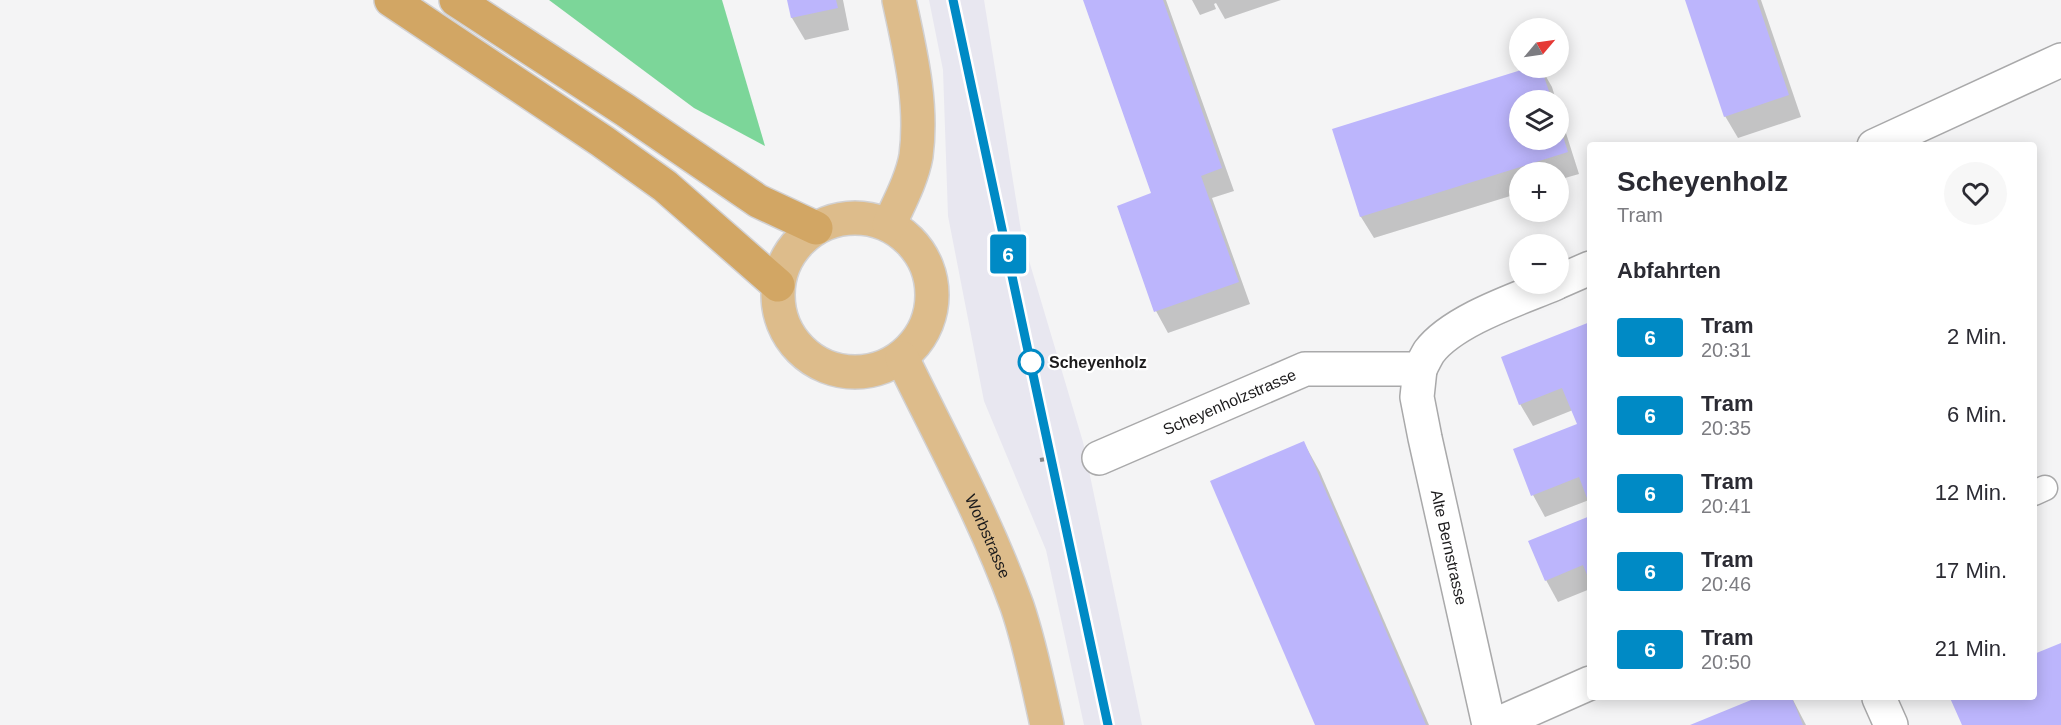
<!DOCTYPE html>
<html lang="de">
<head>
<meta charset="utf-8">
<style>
  body { margin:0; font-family:Arial,sans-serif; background:#f7f7f7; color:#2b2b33; height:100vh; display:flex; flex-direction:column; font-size:22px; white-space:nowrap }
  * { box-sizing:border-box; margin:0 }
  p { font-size:20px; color:#7c7c81 }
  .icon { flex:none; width:33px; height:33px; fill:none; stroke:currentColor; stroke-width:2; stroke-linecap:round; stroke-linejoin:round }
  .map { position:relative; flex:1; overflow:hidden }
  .drawer { position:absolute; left:1587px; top:142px; width:450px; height:558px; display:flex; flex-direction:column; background:#fff; border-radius:6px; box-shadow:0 3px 15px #0003 }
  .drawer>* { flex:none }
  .badge { padding:0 12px; border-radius:4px; font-size:21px; line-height:39px }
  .needle { width:39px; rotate:61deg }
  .tools { position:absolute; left:1509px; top:18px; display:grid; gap:12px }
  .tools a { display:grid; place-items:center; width:60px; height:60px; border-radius:50%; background:#fff; box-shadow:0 3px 15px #0003; font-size:30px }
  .map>.badge { position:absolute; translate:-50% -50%; box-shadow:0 0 0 3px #fff }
  h2 { padding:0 30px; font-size:22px; line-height:54px }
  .round { display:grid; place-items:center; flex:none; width:63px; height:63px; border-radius:32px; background:#f7f7f7 }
  .summary { display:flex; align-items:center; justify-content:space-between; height:102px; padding:0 30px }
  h1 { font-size:28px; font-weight:700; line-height:45px }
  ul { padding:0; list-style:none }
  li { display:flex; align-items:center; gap:18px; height:78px; padding:0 30px }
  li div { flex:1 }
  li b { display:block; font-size:22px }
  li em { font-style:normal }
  li .badge { min-width:66px; font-weight:700; text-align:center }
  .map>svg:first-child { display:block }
  .built { fill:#e8e7f0 }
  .forest { fill:#7cd699 }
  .shadow { fill:#0003 }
  .building { fill:#bcb5fc }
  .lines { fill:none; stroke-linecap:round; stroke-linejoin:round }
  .service-casing { stroke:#a9a9aa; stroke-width:27 }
  .minor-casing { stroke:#a9a9aa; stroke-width:36 }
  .primary-casing { stroke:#d2d1d2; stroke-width:36 }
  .trunk-casing { stroke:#d2d1d2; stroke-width:36 }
  .path { stroke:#858586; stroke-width:4; stroke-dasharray:4.5 3; stroke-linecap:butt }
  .service { stroke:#fff; stroke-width:24 }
  .minor { stroke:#fff; stroke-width:33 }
  .primary { stroke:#ddbc8b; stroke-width:33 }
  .trunk { stroke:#d2a664; stroke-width:33 }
  .tram { stroke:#818182; stroke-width:1.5 }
  .line-casing { stroke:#fff; stroke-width:14 }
  .line { stroke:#008ac5; stroke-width:9 }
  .stop-dot { fill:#fff; stroke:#008ac5; stroke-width:3 }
  .labels { text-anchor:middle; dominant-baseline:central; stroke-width:4.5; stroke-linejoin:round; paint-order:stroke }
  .stop-label { font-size:16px; font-weight:bold; fill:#1c1b1c; stroke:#fff; text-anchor:start }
  .street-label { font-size:16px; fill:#1c1b1c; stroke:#fff }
</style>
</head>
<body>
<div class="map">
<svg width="2061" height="725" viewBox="0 0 2061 725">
  <rect width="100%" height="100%" fill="#f4f4f5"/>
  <polygon class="built" points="929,0 984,0 1022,237 1083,442 1142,725 1084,725 1046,550 984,401 948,216 943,70"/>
  <polygon class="forest" points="549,0 722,0 765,146 694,108"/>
  <g class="shadow">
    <polygon points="788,0 843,0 849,30 805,40 792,18"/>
    <polygon points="1084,0 1166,0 1234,191 1212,198 1250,304 1168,333 1156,311 1153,194"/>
    <polygon points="1192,0 1281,0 1225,19 1216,3 1214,4 1216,9 1200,15"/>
    <polygon points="1686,0 1761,0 1801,117 1738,138 1725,116"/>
    <polygon points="1533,68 1541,68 1552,87 1556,100 1520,100 1520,140 1558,140 1558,108 1579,174 1558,180 1558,172 1520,172 1520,193 1374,238 1361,217 1334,130"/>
    <polygon points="1590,324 1590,503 1589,500 1545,517 1533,495 1579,425 1573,410 1533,426 1520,404"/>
    <polygon points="1304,443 1320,472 1429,725 1317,725"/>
    <polygon points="1590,518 1590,589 1558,602 1546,580"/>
    <polygon points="2061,644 2061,725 1963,725 1952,698 2034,698 2034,655"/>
    <polygon points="1759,698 1792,698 1806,725 1693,725"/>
  </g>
  <g class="building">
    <polygon points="787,0 836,0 838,8 791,18"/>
    <polygon points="1083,0 1163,0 1222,168 1201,176 1239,282 1154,312 1117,206 1151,193"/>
    <polygon points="1685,0 1757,0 1789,95 1724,117"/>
    <polygon points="1528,68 1541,68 1552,100 1520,100 1520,140 1558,140 1559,124 1568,152 1360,217 1332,129"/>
    <polygon points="1590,322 1590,506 1579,477 1531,496 1513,449 1577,424 1562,388 1519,405 1501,357"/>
    <polygon points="1304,441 1369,591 1426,725 1315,725 1210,481"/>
    <polygon points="1590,516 1590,582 1583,565 1545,581 1528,541"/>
    <polygon points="2061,643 2061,725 1962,725 1950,698 2034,698 2034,654"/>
    <polygon points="1756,698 1792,698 1803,725 1690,725"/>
  </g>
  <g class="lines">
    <g class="service-casing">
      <polyline id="service" points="2034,493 2045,488"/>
    </g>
    <g class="minor-casing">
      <g id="minor">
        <polyline points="1874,146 2061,60"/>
        <polyline points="1558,282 1590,268"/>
        <path id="s1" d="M 1420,369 L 1417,397 L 1425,438 L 1489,725"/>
        <path id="s2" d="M 1099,458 L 1305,369 L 1420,369 C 1423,363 1426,357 1429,352 C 1453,320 1518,299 1554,284"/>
        <polyline points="1879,698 1891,725"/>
        <polyline points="1495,725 1590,683"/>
      </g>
    </g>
    <g class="primary-casing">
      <g id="primary">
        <circle cx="855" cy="295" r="77"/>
        <path d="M 889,225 C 899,203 912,179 916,156 C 923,103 910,51 899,0"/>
        <path id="s3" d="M 902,358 C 942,440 986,520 1017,606 C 1030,644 1038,685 1047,725"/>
      </g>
    </g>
    <g class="trunk-casing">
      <g id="trunk">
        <polyline points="391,0 602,141 665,186 778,285"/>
        <polyline points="456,0 625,110 758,201 816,228"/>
      </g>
    </g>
    <polyline class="path" points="1040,460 1057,457"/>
    <use href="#service" class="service"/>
    <use href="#minor" class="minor"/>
    <use href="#primary" class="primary"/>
    <use href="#trunk" class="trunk"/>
    <polyline class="tram" points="953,0 1108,725"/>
  </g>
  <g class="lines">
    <g class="line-casing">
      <polyline id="line" points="953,0 1108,725"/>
    </g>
    <use href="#line" class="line"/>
  </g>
  <circle class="stop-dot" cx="1031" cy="362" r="12"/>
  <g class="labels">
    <g class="stop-label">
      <text x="1049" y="362">Scheyenholz</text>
    </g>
    <g class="street-label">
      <text stroke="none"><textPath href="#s2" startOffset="142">Scheyenholzstrasse</textPath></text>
      <text stroke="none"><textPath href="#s3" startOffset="198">Worbstrasse</textPath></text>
      <text stroke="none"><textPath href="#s1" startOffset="182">Alte Bernstrasse</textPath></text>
    </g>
  </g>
</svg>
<div class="tools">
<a><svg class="needle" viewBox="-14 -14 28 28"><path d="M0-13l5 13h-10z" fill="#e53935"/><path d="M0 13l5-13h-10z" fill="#7c7c81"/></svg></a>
<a><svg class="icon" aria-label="layers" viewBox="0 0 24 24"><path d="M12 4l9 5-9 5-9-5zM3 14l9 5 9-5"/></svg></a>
<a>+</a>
<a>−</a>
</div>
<b class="badge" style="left:1008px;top:254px;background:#008ac5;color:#fff">6</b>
<section class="drawer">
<div class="summary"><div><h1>Scheyenholz</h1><p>Tram</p></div><a class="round"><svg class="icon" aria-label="heart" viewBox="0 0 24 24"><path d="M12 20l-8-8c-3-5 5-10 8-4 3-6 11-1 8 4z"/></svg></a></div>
<h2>Abfahrten</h2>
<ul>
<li><span class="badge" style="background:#008ac5;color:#fff">6</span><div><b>Tram</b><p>20:31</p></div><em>2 Min.</em></li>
<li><span class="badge" style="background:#008ac5;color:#fff">6</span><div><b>Tram</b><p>20:35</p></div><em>6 Min.</em></li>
<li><span class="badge" style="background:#008ac5;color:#fff">6</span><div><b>Tram</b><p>20:41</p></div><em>12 Min.</em></li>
<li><span class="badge" style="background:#008ac5;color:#fff">6</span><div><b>Tram</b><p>20:46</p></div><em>17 Min.</em></li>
<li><span class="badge" style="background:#008ac5;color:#fff">6</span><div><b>Tram</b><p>20:50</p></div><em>21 Min.</em></li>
</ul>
</section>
</div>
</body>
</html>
